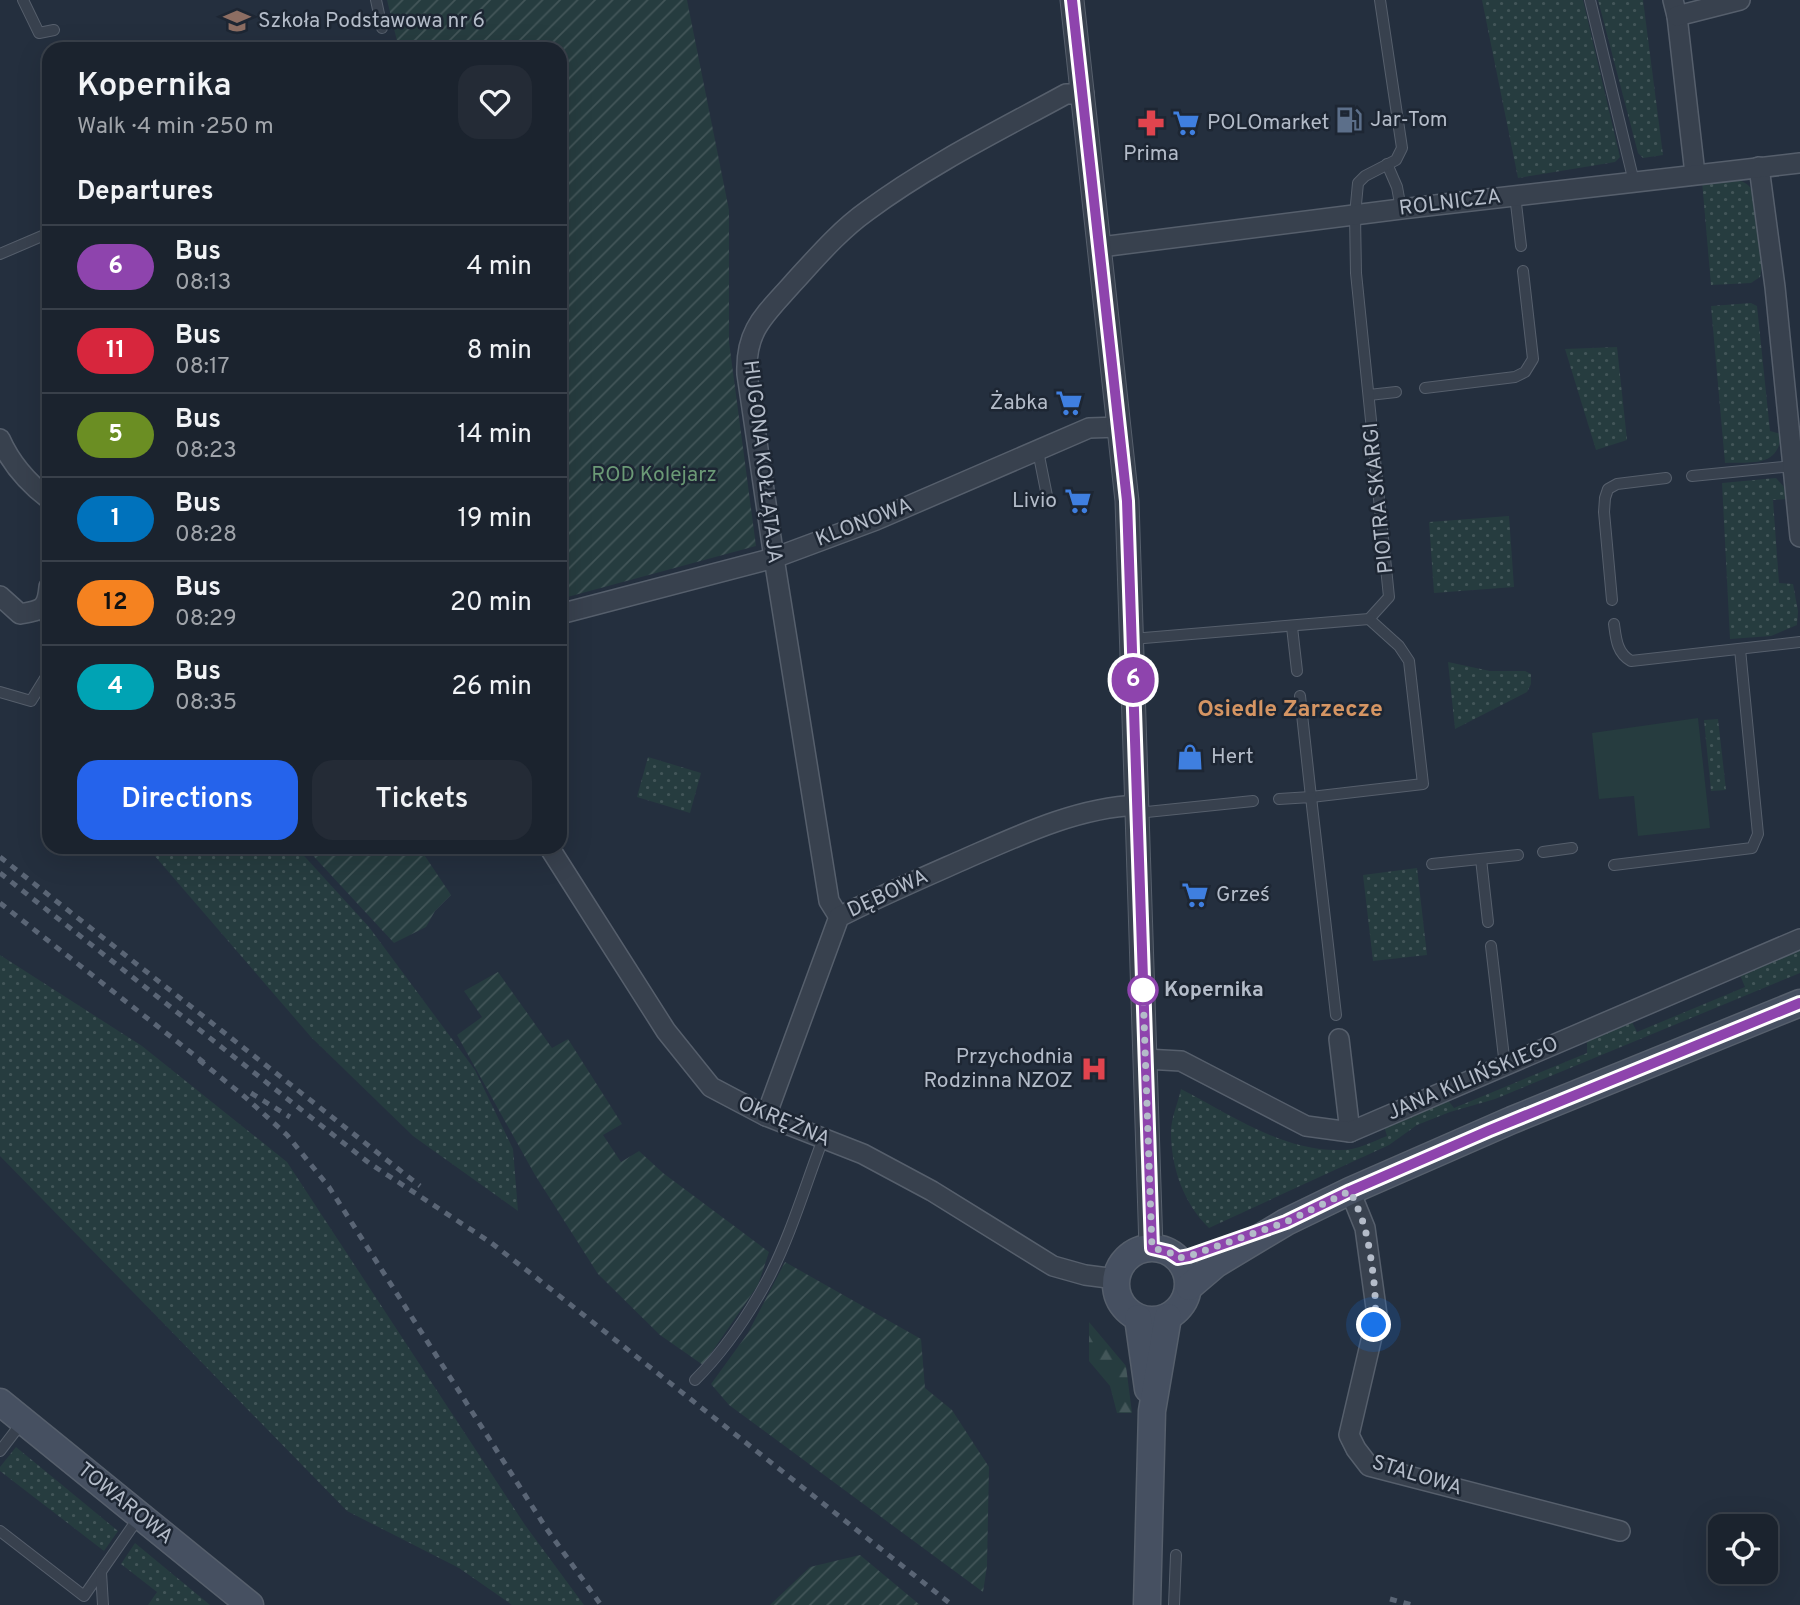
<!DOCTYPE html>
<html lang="en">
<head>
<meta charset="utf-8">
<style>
  body { margin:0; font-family:Overpass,sans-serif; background:#242b36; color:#f1f3f6; height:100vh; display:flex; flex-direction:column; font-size:26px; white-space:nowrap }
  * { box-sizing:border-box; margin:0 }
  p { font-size:23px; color:#a0a4aa }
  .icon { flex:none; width:38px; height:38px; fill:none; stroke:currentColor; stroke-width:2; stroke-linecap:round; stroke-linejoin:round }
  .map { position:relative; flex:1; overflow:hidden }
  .sheet { position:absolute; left:42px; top:42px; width:525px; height:812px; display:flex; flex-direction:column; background:#1b232e; border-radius:21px; box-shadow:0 7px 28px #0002,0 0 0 2px #39404a }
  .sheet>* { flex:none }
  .badge { padding:0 14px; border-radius:23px; font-size:24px; line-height:46px }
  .buttons { position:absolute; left:1708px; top:1514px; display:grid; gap:14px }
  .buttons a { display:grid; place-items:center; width:70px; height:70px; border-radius:14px; background:#1b232e; box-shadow:0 7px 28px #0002,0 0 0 2px #39404a; font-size:35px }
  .you { position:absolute; width:35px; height:35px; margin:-18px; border:5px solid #fff; border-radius:50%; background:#1a73e8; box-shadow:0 0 0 10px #1a73e833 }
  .map>.badge { position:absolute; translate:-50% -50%; box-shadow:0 0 0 4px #fff }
  h2 { padding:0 35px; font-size:26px; line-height:63px }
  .round { display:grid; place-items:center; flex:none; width:74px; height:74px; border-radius:21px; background:#242b36 }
  .overview { display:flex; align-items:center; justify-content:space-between; height:119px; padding:0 35px }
  h1 { font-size:33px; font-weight:600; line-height:52px }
  .button { display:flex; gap:14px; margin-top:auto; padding:14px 35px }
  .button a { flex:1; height:80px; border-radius:21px; background:#2563eb; color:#fff; font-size:28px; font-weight:600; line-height:80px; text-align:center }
  .button a+a { background:#242b36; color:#f1f3f6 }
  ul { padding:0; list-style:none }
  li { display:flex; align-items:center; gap:21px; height:84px; padding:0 35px; border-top:2px solid #39404a }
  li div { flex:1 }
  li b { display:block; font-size:26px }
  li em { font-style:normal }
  li .badge { min-width:77px; font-weight:700; text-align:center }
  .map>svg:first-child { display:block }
  .grass { fill:url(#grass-dots) }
  .forest { fill:url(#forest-firs) }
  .garden { fill:url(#garden-furrows) }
  .pitch { fill:#263c3f }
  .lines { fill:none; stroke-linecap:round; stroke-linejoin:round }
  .service-casing { stroke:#565f6c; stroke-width:12 }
  .minor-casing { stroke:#565f6c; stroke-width:22 }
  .tertiary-casing { stroke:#565f6c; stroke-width:25 }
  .secondary-casing { stroke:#565f6c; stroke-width:29 }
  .service { stroke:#38414e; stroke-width:10 }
  .minor { stroke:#38414e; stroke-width:19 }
  .tertiary { stroke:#38414e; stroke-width:23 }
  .secondary { stroke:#465061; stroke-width:26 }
  .rail { stroke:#5a6575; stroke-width:5; stroke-dasharray:7 7; stroke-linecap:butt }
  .line-casing { stroke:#fff; stroke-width:16 }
  .line { stroke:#8e44ad; stroke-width:10 }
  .walk { stroke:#b4bcc9; stroke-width:7; stroke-dasharray:0 12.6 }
  .stop-dot { fill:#fff; stroke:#8e44ad; stroke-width:3.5 }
  .labels { text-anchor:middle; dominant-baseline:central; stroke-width:5; stroke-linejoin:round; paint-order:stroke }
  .poi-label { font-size:21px; fill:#b4bcc9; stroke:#1d2633; text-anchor:start }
  .street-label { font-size:21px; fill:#b4bcc9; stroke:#1d2633 }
  .park-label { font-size:21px; fill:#6b9a76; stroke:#1d2633 }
  .stop-label { font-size:21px; font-weight:bold; fill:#b4bcc9; stroke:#1d2633; text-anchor:start }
  .neighbourhood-label { font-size:23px; font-weight:bold; fill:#d59563; stroke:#1d2633 }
</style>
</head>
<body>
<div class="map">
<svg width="1800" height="1605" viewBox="0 0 1800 1605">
  <defs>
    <pattern id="grass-dots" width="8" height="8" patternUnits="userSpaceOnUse" patternTransform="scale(1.75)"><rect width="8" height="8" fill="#263c3f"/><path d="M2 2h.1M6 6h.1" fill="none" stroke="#435659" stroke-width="1.8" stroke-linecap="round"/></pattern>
    <pattern id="forest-firs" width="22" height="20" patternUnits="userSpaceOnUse" patternTransform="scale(1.75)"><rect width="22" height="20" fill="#263c3f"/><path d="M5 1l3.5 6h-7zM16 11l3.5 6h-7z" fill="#435659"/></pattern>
    <pattern id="garden-furrows" width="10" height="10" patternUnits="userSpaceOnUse" patternTransform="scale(1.75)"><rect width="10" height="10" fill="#263c3f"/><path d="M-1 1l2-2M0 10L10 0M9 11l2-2" fill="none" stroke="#435659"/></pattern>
  </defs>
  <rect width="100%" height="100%" fill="#242f3e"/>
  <g class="grass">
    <polygon points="1482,0 1583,0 1620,157 1615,162 1518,178"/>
    <polygon points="1598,0 1643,0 1663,155 1643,158 1638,153"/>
    <path d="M 1734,178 C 1738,180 1745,182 1748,185 C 1762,198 1765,259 1760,277 L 1751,283 L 1711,285 L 1702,181 Z"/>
    <path d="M 1751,303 L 1757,306 L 1770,431 L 1781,434 C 1779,468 1751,462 1725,463 L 1711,306 Z"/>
    <polygon points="1617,347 1627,440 1596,450 1565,349"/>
    <polygon points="1776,478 1786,489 1787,499 1773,500 1779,583 1793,584 1798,611 1797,625 1771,636 1730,639 1722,483"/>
    <polygon points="1509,516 1514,587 1434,593 1429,522"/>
    <polygon points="1448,662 1490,671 1525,671 1531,674 1531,684 1527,692 1455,729"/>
    <polygon points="1718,719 1726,790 1711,791 1704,720"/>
    <polygon points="648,757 701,773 690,813 637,797"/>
    <polygon points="147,847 296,847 369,927 475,1070 513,1149 518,1211 413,1136 311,1037"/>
    <polygon points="1417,868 1427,955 1373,961 1363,875"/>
    <path d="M 1800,949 L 1800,973 L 1495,1099 L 1450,1112 L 1417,1125 L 1389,1145 L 1209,1228 C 1184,1204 1171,1168 1171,1132 C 1171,1118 1178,1103 1181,1089 C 1230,1114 1283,1152 1341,1150 C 1357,1150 1372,1142 1387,1136 L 1384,1126 L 1447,1099 L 1454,1108 L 1587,1053 L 1587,1040 L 1632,1022 L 1637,1032 L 1745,987 L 1740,975 Z"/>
    <polygon points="0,955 142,1046 287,1162 525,1525 584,1605 512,1605 459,1568 347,1511 0,1156"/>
    <polygon points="16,1447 118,1531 104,1551 0,1471 0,1467"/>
    <polygon points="135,1543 210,1605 148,1605 157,1592 121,1564"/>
  </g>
  <polygon class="forest" points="1089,1322 1126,1366 1132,1413 1117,1413 1110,1386 1089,1361"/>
  <g class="garden">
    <polygon points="387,0 687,0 729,210 729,342 756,546 560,599 560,49 399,49"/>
    <polygon points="305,847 419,847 451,895 435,911 426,927 394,943"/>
    <polygon points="498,972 552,1048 568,1039 622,1124 603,1135 621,1162 639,1151 663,1173 769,1252 758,1285 703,1365 660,1335 598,1274 535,1175 457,1035 482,1017 464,991"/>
    <polygon points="785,1262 921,1339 925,1388 952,1410 989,1467 987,1566 983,1592 729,1405 711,1384 748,1333"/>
    <polygon points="860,1555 920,1605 770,1605 810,1567"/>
  </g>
  <polygon class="pitch" points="1698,718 1710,828 1638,836 1634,796 1599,799 1592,733"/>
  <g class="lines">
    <g class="service-casing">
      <g id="service">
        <polyline points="23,0 39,33 54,30"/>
        <polyline points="376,0 382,28"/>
        <polyline points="1590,0 1634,182"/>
        <polyline points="1387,164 1397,187 1401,209"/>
        <polyline points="1515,195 1521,246"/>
        <polyline points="0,254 49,233"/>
        <polyline points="1425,388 1515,377 1525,372 1533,359 1523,271"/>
        <polyline points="1369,395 1396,392"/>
        <polyline points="1038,451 1047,496"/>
        <polyline points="1692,476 1793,466"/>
        <polyline points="1612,600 1604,512 1605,498 1608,489 1617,484 1666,478"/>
        <polyline points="41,609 49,628"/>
        <path d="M 1614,624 C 1616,639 1617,653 1631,661 L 1800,642"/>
        <polyline points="1292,627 1297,671"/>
        <polyline points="1132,639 1369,619 1389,597 1356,273 1355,215 1358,183 1365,176 1396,160 1402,148 1380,0"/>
        <polyline points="0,692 31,701 49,672"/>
        <polyline points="1300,696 1311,797 1423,784 1409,661 1399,646 1369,619"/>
        <polyline points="1279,799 1311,797 1336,1015"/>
        <polyline points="1137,813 1253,801"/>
        <polyline points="1543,852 1572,848"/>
        <polyline points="1481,859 1488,922"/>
        <polyline points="1432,864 1518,855"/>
        <polyline points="1614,865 1752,848 1758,834 1740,649"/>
        <polyline points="1491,946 1505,1066"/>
        <path d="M 695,1380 C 724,1351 748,1316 768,1279 C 791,1235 805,1186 823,1139"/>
        <polyline points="0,1451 23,1421"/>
        <polyline points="0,1531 84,1596 139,1517"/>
        <polyline points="101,1572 103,1605"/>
        <polyline points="1174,1605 1176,1555"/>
      </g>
    </g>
    <g class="minor-casing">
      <g id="minor">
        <polyline points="1673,0 1677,16 1695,174"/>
        <polyline points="1677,16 1740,0"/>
        <polyline points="1759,167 1775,287 1800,537"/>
        <polyline points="1101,247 1401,209 1800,163"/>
        <path d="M 0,439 C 11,464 28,483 49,499"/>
        <path d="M 0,596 L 20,614 C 41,610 47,610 49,587"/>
        <polyline points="560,614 774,558 876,520 1089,428 1120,427"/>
        <polyline points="549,847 666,1031 711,1087 766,1116 863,1154 932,1191 1053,1266 1085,1275 1116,1279"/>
        <path d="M 839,917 L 829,901 L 774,558 L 747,374 C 745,329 766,314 794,282 C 817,257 839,231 867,211 C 929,165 998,131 1066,94 L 1084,94"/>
        <polyline points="1339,1039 1350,1132"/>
        <polyline points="1145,1059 1181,1061 1306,1126 1350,1132 1800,939"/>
        <path d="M 766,1116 L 839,917 C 880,896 922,878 965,859 C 1020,835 1076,808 1137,805"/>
        <polyline points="1350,1191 1365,1228 1377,1315 1349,1435 1356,1449 1369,1466 1620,1531"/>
      </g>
    </g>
    <g class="tertiary-casing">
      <polyline id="tertiary" points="1072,0 1127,501 1151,1248"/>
    </g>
    <g class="secondary-casing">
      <g id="secondary">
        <circle cx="1152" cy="1284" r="36"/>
        <polyline points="1189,1287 1216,1264 1286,1222 1350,1191 1512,1120 1800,1003"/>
        <polyline points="1138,1318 1148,1389"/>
        <polyline points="0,1402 250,1605"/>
        <polyline points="1147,1605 1152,1411 1168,1317"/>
      </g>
    </g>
    <use href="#service" class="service"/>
    <use href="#minor" class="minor"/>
    <use href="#tertiary" class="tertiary"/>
    <use href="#secondary" class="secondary"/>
    <g class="rail">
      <polyline points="0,857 420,1186"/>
      <polyline points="0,873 369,1163 490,1242 529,1272 952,1605"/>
      <polyline points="0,903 207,1065"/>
      <polyline points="199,1060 245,1097 287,1135 329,1187 546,1528 601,1605"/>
      <polyline points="251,1093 290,1117"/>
      <polyline points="1390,1599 1412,1605"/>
    </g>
  </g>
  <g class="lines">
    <g class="line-casing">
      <polyline id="line" points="1072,0 1127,501 1152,1248 1169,1252 1178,1258 1189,1256 1286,1222 1350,1191 1490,1130 1800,1003"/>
    </g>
    <use href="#line" class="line"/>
    <path class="walk" d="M 1143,990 L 1152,1248 L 1169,1252 L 1178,1258 L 1189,1256 L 1286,1222 L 1350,1191 C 1355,1201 1359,1211 1363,1222 C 1370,1243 1379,1304 1374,1325"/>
  </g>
  <defs>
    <g id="school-bare" transform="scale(2.1)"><path d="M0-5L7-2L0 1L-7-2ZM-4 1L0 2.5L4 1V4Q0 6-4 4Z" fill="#8d6e63" stroke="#1d2633" stroke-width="2.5" paint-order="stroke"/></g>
    <g id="fuel-bare" transform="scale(2.1)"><path d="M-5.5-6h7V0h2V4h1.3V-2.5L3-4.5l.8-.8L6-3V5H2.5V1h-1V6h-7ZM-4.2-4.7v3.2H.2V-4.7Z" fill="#5c6f8a" stroke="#1d2633" stroke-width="2.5" paint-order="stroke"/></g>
    <g id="pharmacy-bare" transform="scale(2.1)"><path d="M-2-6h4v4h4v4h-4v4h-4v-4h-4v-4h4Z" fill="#e0444e" stroke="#1d2633" stroke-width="2.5" paint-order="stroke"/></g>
    <g id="supermarket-bare" transform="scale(2.1)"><path d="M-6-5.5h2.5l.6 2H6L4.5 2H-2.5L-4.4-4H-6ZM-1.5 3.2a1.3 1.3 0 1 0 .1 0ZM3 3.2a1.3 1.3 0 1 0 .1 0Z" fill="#3f7fe0" stroke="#1d2633" stroke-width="2.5" paint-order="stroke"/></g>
    <g id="shop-bare" transform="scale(2.1)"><path d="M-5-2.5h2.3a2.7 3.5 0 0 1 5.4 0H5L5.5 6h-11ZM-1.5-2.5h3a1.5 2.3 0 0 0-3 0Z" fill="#3f7fe0" stroke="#1d2633" stroke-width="2.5" paint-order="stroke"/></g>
    <g id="hospital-bare" transform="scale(2.1)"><path d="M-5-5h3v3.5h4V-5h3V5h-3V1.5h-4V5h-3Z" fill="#e0444e" stroke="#1d2633" stroke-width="2.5" paint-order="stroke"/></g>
  </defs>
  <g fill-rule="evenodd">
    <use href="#school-bare" x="237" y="21"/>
    <use href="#fuel-bare" x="1349" y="120"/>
    <use href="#pharmacy-bare" x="1151" y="123"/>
    <use href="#supermarket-bare" x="1186" y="123"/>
    <use href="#supermarket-bare" x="1069" y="403"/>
    <use href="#supermarket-bare" x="1078" y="501"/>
    <use href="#shop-bare" x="1190" y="757"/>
    <use href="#supermarket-bare" x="1195" y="895"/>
    <use href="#hospital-bare" x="1094" y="1069"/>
  </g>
  <circle class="stop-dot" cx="1143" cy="990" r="14"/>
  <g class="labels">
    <g class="poi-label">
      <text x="258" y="21">Szkoła Podstawowa nr 6</text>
      <text x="1370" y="120">Jar-Tom</text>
      <text x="1207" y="123">POLOmarket</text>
      <text x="1151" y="154" text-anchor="middle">Prima</text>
      <text x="1048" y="403" text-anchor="end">Żabka</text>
      <text x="1057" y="501" text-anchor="end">Livio</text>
      <text x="1211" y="757">Hert</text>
      <text x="1216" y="895">Grześ</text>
      <text x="1073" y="1057" text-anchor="end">Przychodnia<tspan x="1073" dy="24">Rodzinna NZOZ</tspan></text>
    </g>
    <g class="street-label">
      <text transform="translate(1450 203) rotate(-7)">ROLNICZA</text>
      <text transform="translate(762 462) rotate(83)">HUGONA KOŁŁĄTAJA</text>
      <text transform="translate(1379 498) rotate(-96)">PIOTRA SKARGI</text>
      <text transform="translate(864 523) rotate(-21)">KLONOWA</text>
      <text transform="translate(888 894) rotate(-25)">DĘBOWA</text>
      <text transform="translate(1473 1079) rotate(-23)">JANA KILIŃSKIEGO</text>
      <text transform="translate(784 1122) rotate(23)">OKRĘŻNA</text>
      <text transform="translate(1417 1476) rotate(17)">STALOWA</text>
      <text transform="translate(125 1504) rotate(39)">TOWAROWA</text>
    </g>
    <g class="park-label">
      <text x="654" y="475">ROD Kolejarz</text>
    </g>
    <g class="stop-label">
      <text x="1164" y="990">Kopernika</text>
    </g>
    <g class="neighbourhood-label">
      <text x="1290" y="710">Osiedle Zarzecze</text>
    </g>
  </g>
</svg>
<div class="buttons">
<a><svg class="icon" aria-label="locate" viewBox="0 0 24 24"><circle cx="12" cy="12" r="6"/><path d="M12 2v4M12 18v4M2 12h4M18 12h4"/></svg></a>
</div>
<div class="you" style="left:1374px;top:1325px"></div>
<b class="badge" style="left:1133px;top:680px;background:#8e44ad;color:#fff">6</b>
<section class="sheet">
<div class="overview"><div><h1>Kopernika</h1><p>Walk · 4 min · 250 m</p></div><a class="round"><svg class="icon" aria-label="heart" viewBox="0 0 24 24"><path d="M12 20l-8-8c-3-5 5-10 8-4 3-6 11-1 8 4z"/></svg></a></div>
<h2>Departures</h2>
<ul>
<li><span class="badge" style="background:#8e44ad;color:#fff">6</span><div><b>Bus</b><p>08:13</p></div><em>4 min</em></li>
<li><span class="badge" style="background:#d7263d;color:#fff">11</span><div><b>Bus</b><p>08:17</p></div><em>8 min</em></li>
<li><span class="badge" style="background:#6b8e23;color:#fff">5</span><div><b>Bus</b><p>08:23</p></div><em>14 min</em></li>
<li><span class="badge" style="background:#0072bc;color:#fff">1</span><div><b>Bus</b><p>08:28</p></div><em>19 min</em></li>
<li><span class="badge" style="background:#f58220;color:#111">12</span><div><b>Bus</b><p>08:29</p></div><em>20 min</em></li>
<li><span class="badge" style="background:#00a3b4;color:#fff">4</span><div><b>Bus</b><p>08:35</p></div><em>26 min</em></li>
</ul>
<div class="button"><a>Directions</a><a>Tickets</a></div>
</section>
</div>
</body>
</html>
